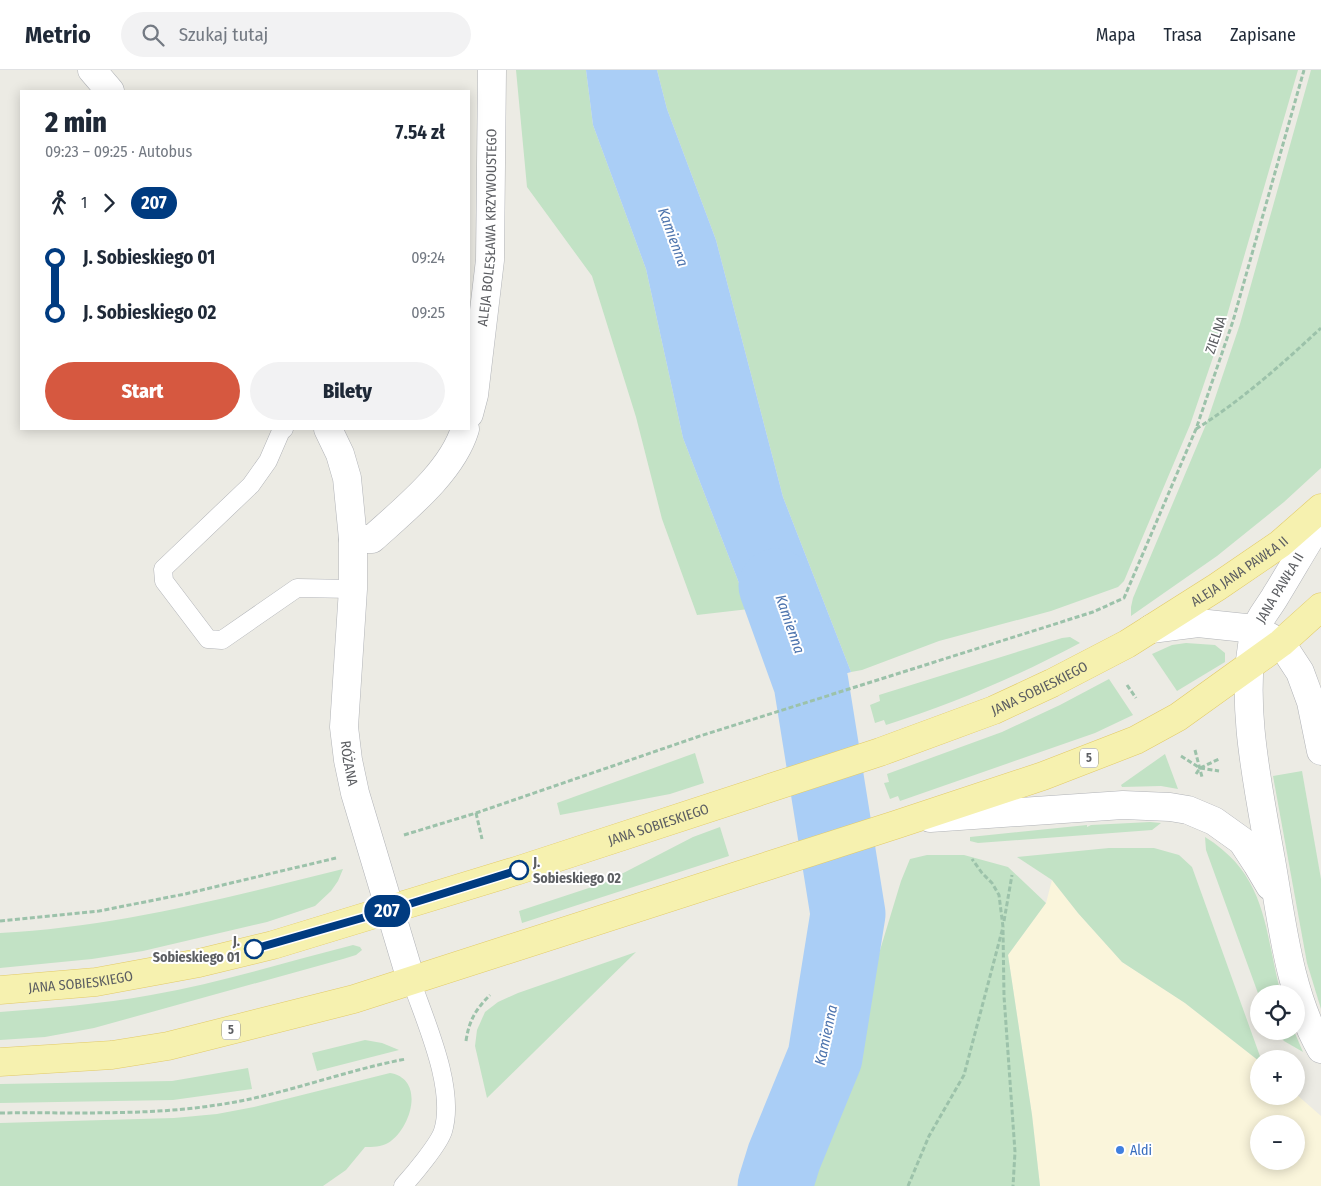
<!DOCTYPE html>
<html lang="pl">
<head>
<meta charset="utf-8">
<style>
  body { margin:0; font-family:"Fira Sans Condensed",sans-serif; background:#f2f2f3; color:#1f2937; height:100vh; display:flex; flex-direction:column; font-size:19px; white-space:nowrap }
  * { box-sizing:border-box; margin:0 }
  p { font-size:16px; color:#747a83 }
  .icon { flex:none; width:28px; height:28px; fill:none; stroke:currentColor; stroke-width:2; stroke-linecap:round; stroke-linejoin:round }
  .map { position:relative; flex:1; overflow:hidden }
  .side { position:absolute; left:20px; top:20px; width:450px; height:340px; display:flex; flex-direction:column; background:#fff; border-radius:0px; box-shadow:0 2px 12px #0003 }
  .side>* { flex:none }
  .badge { padding:0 10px; border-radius:16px; font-size:18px; line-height:32px }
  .fabs { position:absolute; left:1250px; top:915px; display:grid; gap:10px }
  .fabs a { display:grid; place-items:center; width:55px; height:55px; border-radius:50%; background:#fff; box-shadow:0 2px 12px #0003; font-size:25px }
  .map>.badge { position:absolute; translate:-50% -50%; box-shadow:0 0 0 2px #fff }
  .legs { display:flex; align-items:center; gap:8px; height:55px; padding:0 25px; font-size:16px }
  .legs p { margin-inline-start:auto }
  .headline { display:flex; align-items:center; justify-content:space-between; height:85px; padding:0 25px }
  h1 { font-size:28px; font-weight:800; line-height:38px }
  .button { display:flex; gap:10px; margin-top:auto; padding:10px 25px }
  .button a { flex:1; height:58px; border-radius:30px; background:#d65840; color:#fff; font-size:20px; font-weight:800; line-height:58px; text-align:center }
  .button a+a { background:#f2f2f3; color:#1f2937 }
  ul { padding:0 25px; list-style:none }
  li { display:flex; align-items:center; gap:18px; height:55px; font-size:19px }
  li i { display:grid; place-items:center; width:8px; height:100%; margin:0 6px; background:currentColor }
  li i::after { content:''; width:12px; height:12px; margin:-6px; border:4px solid; border-radius:50%; background:#fff }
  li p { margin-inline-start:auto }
  li:first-child i { background:linear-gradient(#0000 50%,currentColor 0) }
  li:last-child i { background:linear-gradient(currentColor 50%,#0000 0) }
  header { display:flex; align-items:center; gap:30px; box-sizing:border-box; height:70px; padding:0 25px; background:#fff; border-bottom:1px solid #e0e1e3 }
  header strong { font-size:24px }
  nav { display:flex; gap:28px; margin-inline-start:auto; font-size:18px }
  .search { width:350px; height:45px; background:#f2f2f3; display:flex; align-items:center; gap:12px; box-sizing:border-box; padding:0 18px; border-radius:28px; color:#747a83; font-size:19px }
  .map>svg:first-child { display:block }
  .commercial { fill:#faf5db; fill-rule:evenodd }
  .green { fill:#c2e2c5 }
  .water { fill:#aacef6 }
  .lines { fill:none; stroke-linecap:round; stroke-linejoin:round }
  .river { stroke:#aacef6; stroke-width:75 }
  .service-casing { stroke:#b1b3b7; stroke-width:19 }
  .minor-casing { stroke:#b1b3b7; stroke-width:29 }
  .tertiary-casing { stroke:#b1b3b7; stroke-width:29 }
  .primary-casing { stroke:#e2ca67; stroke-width:29 }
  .path { stroke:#9cc2aa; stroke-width:3; stroke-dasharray:5 2.5; stroke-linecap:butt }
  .service { stroke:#fff; stroke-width:18 }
  .minor { stroke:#fff; stroke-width:28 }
  .tertiary { stroke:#fff; stroke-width:28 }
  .primary { stroke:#f6f1af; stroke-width:28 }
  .line-1-casing { stroke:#fff; stroke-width:11 }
  .line-1 { stroke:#003b80; stroke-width:8 }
  .stop-1-dot { fill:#fff; stroke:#003b80; stroke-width:2.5 }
  .shop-dot { fill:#3f7fe0; stroke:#fff; stroke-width:2 }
  .labels { text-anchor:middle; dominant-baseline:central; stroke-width:4; stroke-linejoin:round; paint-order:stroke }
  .shield { fill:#fff; stroke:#8d8e91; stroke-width:1 }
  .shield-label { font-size:12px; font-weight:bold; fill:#5c5e62 }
  .street-label { font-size:14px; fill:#5c5e62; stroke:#fff }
  .stop-label { font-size:14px; font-weight:bold; fill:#5c5e62; stroke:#fff; text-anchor:start }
  .shop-label { font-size:14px; fill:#366cbe; stroke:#fff; text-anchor:start }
  .water-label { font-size:15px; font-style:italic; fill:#4d74ae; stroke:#fff }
</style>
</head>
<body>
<header>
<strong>Metrio</strong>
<div class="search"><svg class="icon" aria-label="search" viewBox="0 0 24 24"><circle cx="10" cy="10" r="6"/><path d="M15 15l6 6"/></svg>Szukaj tutaj</div>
<nav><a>Mapa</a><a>Trasa</a><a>Zapisane</a></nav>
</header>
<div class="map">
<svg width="1321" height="1116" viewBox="0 0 1321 1116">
  <rect width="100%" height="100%" fill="#ecebe4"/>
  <path class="commercial" d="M 1052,810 L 1078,843 L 1122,892 L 1185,933 L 1259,991 L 1259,1026 L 1296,1026 L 1296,1024 L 1321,1046 L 1321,1116 L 1040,1116 L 1032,1045 L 1008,885 L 1046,833 ZM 1259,1054 L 1296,1054 L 1296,1091 L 1259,1091 Z"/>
  <g class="green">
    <polygon points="516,0 586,0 593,55 646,199 683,368 749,539 697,545 662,449 636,347 592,206 527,117"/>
    <polygon points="657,0 1298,0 1226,249 1190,355 1124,511 1118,517 1051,541 939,571 862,600 851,602 783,427 716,170 667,39"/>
    <polygon points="1311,0 1321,0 1321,398 1284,432 1217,486 1131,546 1131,537 1133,528 1207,352 1240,254"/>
    <path d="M 1070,567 L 1080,573 C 1018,606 953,634 886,655 L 884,650 L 875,653 L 870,635 L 880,631 L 879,625 L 1062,568 Z"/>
    <polygon points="1186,573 1215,575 1225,583 1225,592 1177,621 1152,584 1172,575"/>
    <polygon points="1109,609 1133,645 1095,663 900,731 898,726 890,729 884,713 889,712 887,704 1002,662 1060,635"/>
    <polygon points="695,683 704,713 670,724 560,745 557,733"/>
    <polygon points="1165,684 1178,719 1161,716 1122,717 1121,715"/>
    <polygon points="1302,701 1321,809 1321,939 1307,893 1273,706"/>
    <polygon points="1150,752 1161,753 1152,760 978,773 970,771 970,767 1087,755 1087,757 1091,755"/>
    <polygon points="720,757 729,786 522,853 519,841 604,813 693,767"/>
    <path d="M 1205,767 C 1268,806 1264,860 1281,924 L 1259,924 L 1259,926 L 1206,780 Z"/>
    <polygon points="1109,778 1154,778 1179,785 1192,797 1261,989 1259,989 1259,991 1185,933 1122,892 1078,843 1052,810 1017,787"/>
    <polygon points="927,785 964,785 1008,797 1046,833 1008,885 1032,1045 1040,1116 811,1116 823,1068 901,811 910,789"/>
    <path d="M 343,799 L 338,811 L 331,821 L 315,836 L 267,852 L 143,881 L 92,889 L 0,898 L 0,863 C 117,857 230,827 343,799 Z"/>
    <path d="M 353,875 L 360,877 L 362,880 L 356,885 L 343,889 L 94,958 L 45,967 L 0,970 L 0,942 C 50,938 101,934 151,925 C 219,913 286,892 353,875 Z"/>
    <polygon points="636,882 487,1028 475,976 477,960 485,942 498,932 518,923"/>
    <polygon points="1274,961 1294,961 1303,982 1284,971"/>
    <polygon points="365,970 382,973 399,980 317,1001 312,983"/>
    <polygon points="248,998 252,1019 173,1030 0,1033 0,1014 172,1011"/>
    <path d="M 390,1003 C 426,1009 411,1059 388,1073 C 381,1077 373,1077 365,1077 L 346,1100 L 323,1116 L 0,1116 L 0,1053 L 174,1048 L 217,1044 L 254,1037 Z"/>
  </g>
  <polygon class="water" points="586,0 657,0 667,39 716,170 783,427 851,602 778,624 749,539 683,368 646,199 593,55"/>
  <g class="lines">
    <polyline class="river" points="775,1116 784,1087 825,987 848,844 811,613 776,516"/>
    <g class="service-casing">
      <g id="service">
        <polyline points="284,359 281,361 268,391 251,415 163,499 164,511 208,569 222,570 297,518 353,519"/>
        <path d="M 403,1116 C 413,1105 439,1074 443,1061 C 456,1018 425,951 411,910"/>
      </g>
    </g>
    <g class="minor-casing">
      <g id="minor">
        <polyline points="92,0 110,21"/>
        <path id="s1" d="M 469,344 L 474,325 L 490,190 L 492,0"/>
        <path id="s2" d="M 328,359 L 340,384 L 347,408 L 353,469 L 353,519 L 344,657 L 348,690 L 355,723 L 411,910"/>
        <path d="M 353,469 L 372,469 C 405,439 452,402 465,359"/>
      </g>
    </g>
    <g class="tertiary-casing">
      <g id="tertiary">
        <path d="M 1321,451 C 1305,475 1291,501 1276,525 C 1270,536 1258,549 1255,561 C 1238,629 1259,721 1271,790 C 1282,852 1289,923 1321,979"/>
        <polyline points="1151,559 1198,553 1255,559 1281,573 1300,602 1311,632 1321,681"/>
        <polyline points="930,748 1123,735 1170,737 1188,740 1214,751 1242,771 1257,794 1270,816"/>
      </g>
    </g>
    <g class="primary-casing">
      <g id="primary">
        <path id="s3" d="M 0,920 L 96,912 L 199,893 L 273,875 L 519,800 L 880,682 L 994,640 L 1052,613 L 1127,574 L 1217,517 L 1280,474 L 1321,438"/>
        <polyline points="0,992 112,985 168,976 354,929 895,755 1043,706 1136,670 1178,647 1281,573 1321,537"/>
      </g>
    </g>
    <g class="path">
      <path d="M 1196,359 C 1242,330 1281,295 1321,258"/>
      <polyline points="1127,615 1136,628"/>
      <polyline points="1195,680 1202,707"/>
      <polyline points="1181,686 1200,698 1219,701"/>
      <polyline points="1196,704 1200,698 1219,689"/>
      <polyline points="476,743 482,769"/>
      <polyline points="404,765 476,743 697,667 1093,542 1124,528 1196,359 1233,251 1304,0"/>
      <polyline points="0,851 99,841 185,824 336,788"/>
      <polyline points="1004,851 1012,805"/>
      <polyline points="1003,860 1004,926 1015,1082 1013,1116"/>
      <path d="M 466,971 C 469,951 475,940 490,925"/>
      <path d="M 0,1043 C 72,1042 146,1046 217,1035 C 281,1026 342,1001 406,989"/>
      <polyline points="908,1116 929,1066 964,1005 1003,857 999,825 992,813 982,803 972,789"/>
    </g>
    <use href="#service" class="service"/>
    <use href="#minor" class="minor"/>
    <use href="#tertiary" class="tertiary"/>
    <use href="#primary" class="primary"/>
  </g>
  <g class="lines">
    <g class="line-1-casing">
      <polyline id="line-1" points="254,879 390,840 519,800"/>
    </g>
    <use href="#line-1" class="line-1"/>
  </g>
  <g class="stop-1-dot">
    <circle cx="519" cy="800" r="9"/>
    <circle cx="254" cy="879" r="9"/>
  </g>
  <circle class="shop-dot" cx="1120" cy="1080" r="5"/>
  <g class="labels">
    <g class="shield">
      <rect x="1080" y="678.5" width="18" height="19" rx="4"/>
      <rect x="222" y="950.5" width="18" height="19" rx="4"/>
    </g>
    <g class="shield-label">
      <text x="1089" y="688">5</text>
      <text x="231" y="960">5</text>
    </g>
    <g class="street-label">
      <text stroke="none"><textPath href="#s1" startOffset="188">ALEJA BOLESŁAWA KRZYWOUSTEGO</textPath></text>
      <text transform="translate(1216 265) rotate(-71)">ZIELNA</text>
      <text stroke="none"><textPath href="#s3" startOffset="1318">ALEJA JANA PAWŁA II</textPath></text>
      <text transform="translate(1280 518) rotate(-59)">JANA PAWŁA II</text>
      <text stroke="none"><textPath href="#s3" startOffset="1086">JANA SOBIESKIEGO</textPath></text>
      <text stroke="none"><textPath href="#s2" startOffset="339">RÓŻANA</textPath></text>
      <text stroke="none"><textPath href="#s3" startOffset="681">JANA SOBIESKIEGO</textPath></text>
      <text stroke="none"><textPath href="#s3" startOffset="81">JANA SOBIESKIEGO</textPath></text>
    </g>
    <g class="stop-label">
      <text x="533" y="792">J.<tspan x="533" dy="16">Sobieskiego 02</tspan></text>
      <text x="240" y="871" text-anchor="end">J.<tspan x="240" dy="16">Sobieskiego 01</tspan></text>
    </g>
    <g class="shop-label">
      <text x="1130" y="1080">Aldi</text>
    </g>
    <g class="water-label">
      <text transform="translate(673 167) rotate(70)">Kamienna</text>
      <text transform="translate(790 554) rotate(71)">Kamienna</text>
      <text transform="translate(826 965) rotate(-78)">Kamienna</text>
    </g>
  </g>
</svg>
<div class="fabs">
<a><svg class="icon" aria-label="locate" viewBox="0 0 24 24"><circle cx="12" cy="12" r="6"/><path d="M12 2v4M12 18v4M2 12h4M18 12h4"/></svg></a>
<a>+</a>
<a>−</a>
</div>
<b class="badge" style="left:387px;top:841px;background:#003b80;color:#fff">207</b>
<section class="side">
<div class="headline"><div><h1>2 min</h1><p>09:23 – 09:25 · Autobus</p></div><b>7.54 zł</b></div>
<div class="legs"><svg class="icon" aria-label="walk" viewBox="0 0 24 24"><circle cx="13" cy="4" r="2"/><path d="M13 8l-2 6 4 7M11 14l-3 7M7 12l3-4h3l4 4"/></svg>1<svg class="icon" aria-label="forward" viewBox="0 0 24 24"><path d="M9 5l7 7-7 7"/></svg><b class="badge" style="background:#003b80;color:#fff">207</b></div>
<ul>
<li><i style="color:#003b80"></i><b>J. Sobieskiego 01</b><p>09:24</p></li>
<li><i style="color:#003b80"></i><b>J. Sobieskiego 02</b><p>09:25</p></li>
</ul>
<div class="button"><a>Start</a><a>Bilety</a></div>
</section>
</div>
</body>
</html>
